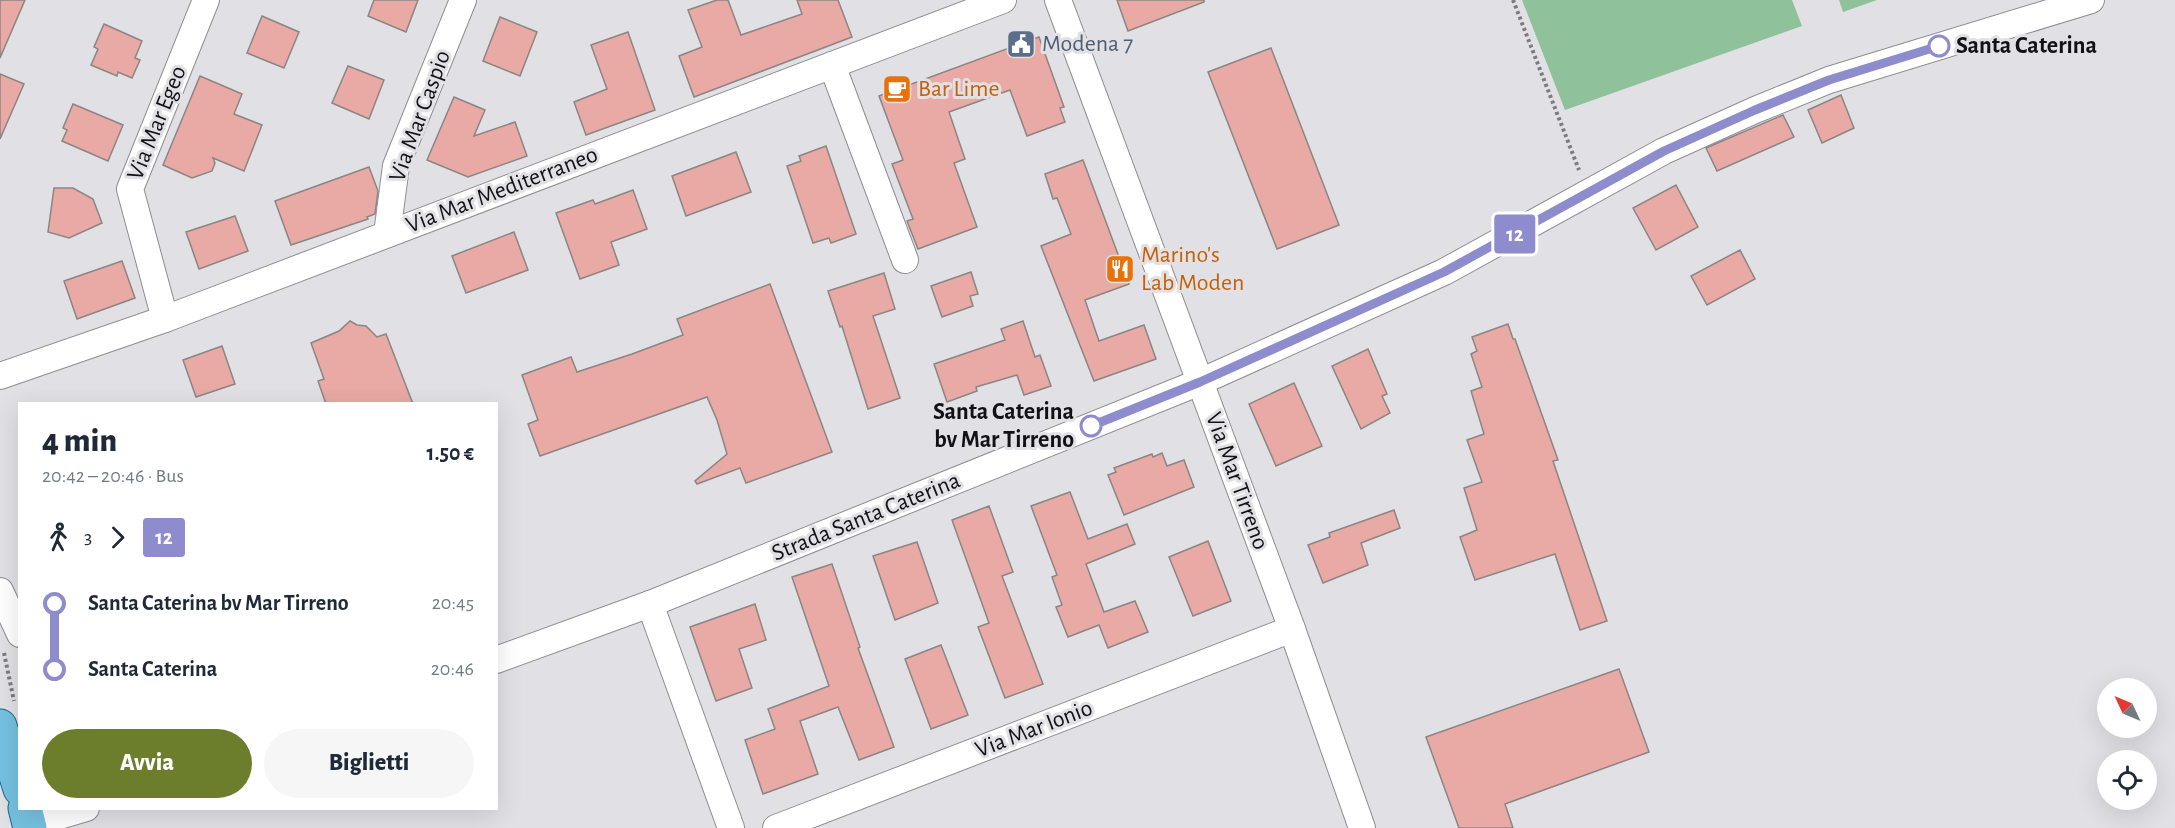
<!DOCTYPE html>
<html lang="it">
<head>
<meta charset="utf-8">
<style>
  body { margin:0; font-family:"Alegreya Sans",sans-serif; background:#f6f6f7; color:#1f2937; height:100vh; display:flex; flex-direction:column; font-size:22px; white-space:nowrap }
  * { box-sizing:border-box; margin:0 }
  p { font-size:20px; color:#747a83 }
  .icon { flex:none; width:33px; height:33px; fill:none; stroke:currentColor; stroke-width:2; stroke-linecap:round; stroke-linejoin:round }
  .map { position:relative; flex:1; overflow:hidden }
  .panel { position:absolute; left:18px; top:402px; width:480px; height:408px; display:flex; flex-direction:column; background:#fff; border-radius:0px; box-shadow:0 6px 24px #0002 }
  .panel>* { flex:none }
  .badge { padding:0 12px; border-radius:4px; font-size:21px; line-height:39px }
  .needle { width:39px; rotate:314deg }
  .fabs { position:absolute; left:2097px; top:678px; display:grid; gap:12px }
  .fabs a { display:grid; place-items:center; width:60px; height:60px; border-radius:50%; background:#fff; box-shadow:0 6px 24px #0002; font-size:30px }
  .map>.badge { position:absolute; translate:-50% -50%; box-shadow:0 0 0 3px #fff }
  .legs { display:flex; align-items:center; gap:9px; height:66px; padding:0 24px; font-size:20px }
  .legs p { margin-inline-start:auto }
  .headline { display:flex; align-items:center; justify-content:space-between; height:102px; padding:0 24px }
  h1 { font-size:33px; font-weight:800; line-height:45px }
  .button { display:flex; gap:12px; margin-top:auto; padding:12px 24px }
  .button a { flex:1; height:69px; border-radius:36px; background:#6c7d2b; color:#fff; font-size:24px; font-weight:800; line-height:69px; text-align:center }
  .button a+a { background:#f6f6f7; color:#1f2937 }
  ul { padding:0 24px; list-style:none }
  li { display:flex; align-items:center; gap:21px; height:66px; font-size:22px }
  li i { display:grid; place-items:center; width:9px; height:100%; margin:0 8px; background:currentColor }
  li i::after { content:''; width:15px; height:15px; margin:-8px; border:4px solid; border-radius:50%; background:#fff }
  li p { margin-inline-start:auto }
  li:first-child i { background:linear-gradient(#0000 50%,currentColor 0) }
  li:last-child i { background:linear-gradient(currentColor 50%,#0000 0) }
  .map>svg:first-child { display:block }
  .green { fill:#8fc19a }
  .building { fill:#e9a9a4; stroke:#8b8584; stroke-width:1.5 }
  .lines { fill:none; stroke-linecap:round; stroke-linejoin:round }
  .minor-casing { stroke:#8e8d92; stroke-width:28 }
  .major-casing { stroke:#17688b; stroke-width:35 }
  .path { stroke:#7c7b7f; stroke-width:4; stroke-dasharray:3 3; stroke-linecap:butt }
  .minor { stroke:#fff; stroke-width:26 }
  .major { stroke:#75c1e0; stroke-width:33 }
  .line-1-casing { stroke:#fff; stroke-width:14 }
  .line-1 { stroke:#8f8cce; stroke-width:9 }
  .stop-1-dot { fill:#fff; stroke:#8f8cce; stroke-width:3 }
  .labels { text-anchor:middle; dominant-baseline:central; stroke-width:6; stroke-linejoin:round; paint-order:stroke }
  .service-label { font-size:24px; fill:#4e5e75; stroke:#e1e0e5; text-anchor:start }
  .stop-label { font-size:24px; font-weight:bold; fill:#121214; stroke:#e1e0e5; text-anchor:start }
  .food-label { font-size:24px; fill:#c56008; stroke:#e1e0e5; text-anchor:start }
  .street-label { font-size:24px; fill:#121214; stroke:#e1e0e5 }
</style>
</head>
<body>
<div class="map">
<svg width="2175" height="828" viewBox="0 0 2175 828">
  <rect width="100%" height="100%" fill="#e1e0e5"/>
  <g class="green">
    <polygon points="1522,0 1792,0 1802,26 1565,110"/>
    <polygon points="1839,0 1877,0 1843,12"/>
  </g>
  <g class="building">
    <polygon points="0,0 25,0 0,58"/>
    <polygon points="374,0 418,0 406,32 368,16"/>
    <polygon points="717,0 728,0 741,35 802,14 797,0 838,0 852,37 694,97 679,56 702,47 688,10"/>
    <polygon points="1117,0 1204,0 1204,2 1128,31"/>
    <polygon points="262,16 299,32 284,68 247,53"/>
    <polygon points="500,17 537,32 520,76 483,61"/>
    <polygon points="104,24 142,41 135,58 140,60 132,78 118,72 117,76 91,65 98,49 94,47"/>
    <polygon points="628,32 655,110 586,135 574,102 607,89 591,45"/>
    <polygon points="1039,37 1064,107 1060,108 1065,122 1027,136 1010,90 949,112 965,159 954,163 977,227 918,249 907,221 913,219 892,164 903,160 879,96"/>
    <polygon points="1271,48 1339,225 1277,249 1208,72"/>
    <polygon points="348,66 384,80 369,119 332,103"/>
    <polygon points="0,74 24,84 0,139"/>
    <polygon points="200,76 242,94 234,114 262,125 244,171 213,158 215,163 212,171 192,178 163,165"/>
    <polygon points="1841,95 1854,128 1822,143 1808,110"/>
    <polygon points="454,97 485,110 474,136 515,122 527,156 468,177 427,160"/>
    <polygon points="73,104 123,125 108,161 62,141 67,130 63,128"/>
    <polygon points="1783,115 1794,137 1717,171 1706,148"/>
    <polygon points="826,146 856,234 831,243 829,238 813,243 787,166 801,161 799,156"/>
    <polygon points="736,152 751,192 686,216 672,176"/>
    <polygon points="1083,160 1129,284 1085,300 1099,341 1144,325 1156,359 1094,381 1041,246 1071,234 1057,198 1053,199 1045,174"/>
    <polygon points="369,167 378,191 375,214 367,217 368,219 291,245 275,201"/>
    <polygon points="1676,185 1698,227 1656,250 1633,208"/>
    <polygon points="54,188 73,188 93,199 102,223 69,238 48,232"/>
    <polygon points="633,190 647,229 611,242 619,265 580,279 556,213 593,200 595,204"/>
    <polygon points="235,216 248,251 199,269 186,232"/>
    <polygon points="514,232 528,270 466,293 452,256"/>
    <polygon points="1740,250 1755,279 1707,305 1691,276"/>
    <polygon points="122,261 135,298 77,319 64,281"/>
    <polygon points="971,272 978,294 970,296 973,306 942,317 931,286"/>
    <polygon points="884,273 895,309 873,316 900,398 868,409 842,326 840,327 828,291"/>
    <polygon points="770,284 832,452 746,483 740,468 697,484 695,481 727,454 717,420 707,397 540,456 528,424 538,420 522,375 571,357 577,372 632,354 683,335 677,319"/>
    <polygon points="350,321 357,325 366,326 377,337 386,334 413,404 326,404 318,381 324,379 311,343 339,331"/>
    <polygon points="1023,321 1035,357 1040,355 1051,386 1024,395 1017,375 976,387 977,391 947,402 934,364 1005,340 1001,329"/>
    <polygon points="1508,324 1513,339 1515,339 1558,460 1553,461 1607,621 1580,630 1555,554 1475,580 1460,537 1477,530 1464,488 1482,482 1467,440 1484,434 1471,391 1482,387 1471,354 1477,351 1472,337"/>
    <polygon points="222,346 235,384 196,397 183,360"/>
    <polygon points="1368,349 1387,394 1382,396 1390,413 1361,429 1332,366"/>
    <polygon points="1294,383 1322,446 1276,466 1249,404"/>
    <polygon points="1162,453 1167,466 1184,460 1194,487 1124,515 1108,475 1116,472 1114,468 1152,454 1153,457"/>
    <polygon points="1070,492 1088,539 1127,524 1135,544 1086,564 1104,612 1135,601 1148,632 1108,648 1099,625 1068,637 1056,607 1062,605 1052,577 1057,575 1031,506"/>
    <polygon points="989,506 1013,572 1002,576 1043,684 1005,698 978,627 989,623 952,520"/>
    <polygon points="1394,510 1400,528 1361,543 1368,565 1323,583 1308,545 1330,537 1329,533"/>
    <polygon points="1208,541 1231,601 1193,616 1169,557"/>
    <polygon points="917,542 938,603 895,620 873,556"/>
    <polygon points="832,564 860,647 858,648 894,747 859,760 838,707 800,721 818,774 763,794 745,740 775,729 768,709 829,686 792,577"/>
    <polygon points="755,604 766,640 739,649 752,688 716,701 690,627"/>
    <polygon points="941,645 968,715 931,729 905,659"/>
    <polygon points="1619,669 1649,752 1505,804 1513,828 1459,828 1426,737"/>
  </g>
  <g class="lines">
    <g class="minor-casing">
      <g id="minor">
        <polyline points="1058,0 1292,629 1362,828"/>
        <polyline points="832,65 905,260"/>
        <polyline points="387,234 396,166 463,0"/>
        <polyline points="165,319 130,189 206,0"/>
        <polyline points="0,376 165,319 1003,0"/>
        <polyline points="0,591 20,634"/>
        <polyline points="650,604 731,828"/>
        <polyline points="496,660 650,604 1200,382 1444,272 1664,151 1755,110 1829,80 2091,0"/>
        <polyline points="29,825 86,808"/>
        <polyline points="776,828 1292,629"/>
      </g>
    </g>
    <g class="major-casing">
      <g id="major">
        <polyline points="0,726 20,789"/>
        <polyline points="25,808 30,828"/>
      </g>
    </g>
    <g class="path">
      <polyline points="1513,0 1579,170"/>
      <polyline points="4,653 14,701"/>
    </g>
    <use href="#minor" class="minor"/>
    <use href="#major" class="major"/>
  </g>
  <g class="lines">
    <g class="line-1-casing">
      <polyline id="line-1" points="1091,426 1200,382 1444,272 1664,151 1755,110 1829,80 1939,46"/>
    </g>
    <use href="#line-1" class="line-1"/>
  </g>
  <defs>
    <g id="civic-square" transform="scale(1.5)"><rect x="-9" y="-9" width="18" height="18" rx="4" fill="#5c6f8a" stroke="#e1e0e5"/><path d="M-.6-6.5H3V-4.5H.6V-3L4-1V1h2V6H-6V1h2V-1L-.6-3ZM-1.2 2.5V6h2.4V2.5Z" fill="#fff"/></g>
    <g id="cafe-square" transform="scale(1.5)"><rect x="-9" y="-9" width="18" height="18" rx="4" fill="#e8710a" stroke="#e1e0e5"/><path d="M-5.5-4.5H6V0H3Q3 3.5 0 3.5H-2.5Q-5.5 3.5-5.5 0ZM3-3.2v2h1.7v-2ZM-6 4.5H4V6H-6Z" fill="#fff"/></g>
    <g id="restaurant-square" transform="scale(1.5)"><rect x="-9" y="-9" width="18" height="18" rx="4" fill="#e8710a" stroke="#e1e0e5"/><path d="M-5-6h1v4h1v-4h1v4h1v-4h1v5L-1.5 .5V6h-2V.5L-5-1ZM5-6V6H3V1.5H1.5Q1.5-4 5-6Z" fill="#fff"/></g>
  </defs>
  <g fill-rule="evenodd">
    <use href="#civic-square" x="1021" y="44"/>
    <use href="#cafe-square" x="897" y="89"/>
    <use href="#restaurant-square" x="1120" y="269"/>
  </g>
  <g class="stop-1-dot">
    <circle cx="1939" cy="46" r="10"/>
    <circle cx="1091" cy="426" r="10"/>
  </g>
  <g class="labels">
    <g class="service-label">
      <text x="1042" y="44">Modena 7</text>
    </g>
    <g class="stop-label">
      <text x="1956" y="46">Santa Caterina</text>
      <text x="1074" y="412" text-anchor="end">Santa Caterina<tspan x="1074" dy="28">bv Mar Tirreno</tspan></text>
    </g>
    <g class="food-label">
      <text x="918" y="89">Bar Lime</text>
      <text x="1141" y="255">Marino's<tspan x="1141" dy="28">Lab Moden</tspan></text>
    </g>
    <g class="street-label">
      <text transform="translate(420 116) rotate(-70)">Via Mar Caspio</text>
      <text transform="translate(157 123) rotate(-68)">Via Mar Egeo</text>
      <text transform="translate(502 190) rotate(-21)">Via Mar Mediterraneo</text>
      <text transform="translate(1237 481) rotate(70)">Via Mar Tirreno</text>
      <text transform="translate(866 517) rotate(-22)">Strada Santa Caterina</text>
      <text transform="translate(1034 729) rotate(-21)">Via Mar Ionio</text>
    </g>
  </g>
</svg>
<div class="fabs">
<a><svg class="needle" viewBox="-14 -14 28 28"><path d="M0-13l5 13h-10z" fill="#e53935"/><path d="M0 13l5-13h-10z" fill="#747a83"/></svg></a>
<a><svg class="icon" aria-label="locate" viewBox="0 0 24 24"><circle cx="12" cy="12" r="6"/><path d="M12 2v4M12 18v4M2 12h4M18 12h4"/></svg></a>
</div>
<b class="badge" style="left:1515px;top:234px;background:#8f8cce;color:#fff">12</b>
<section class="panel">
<div class="headline"><div><h1>4 min</h1><p>20:42 – 20:46 · Bus</p></div><b>1.50 €</b></div>
<div class="legs"><svg class="icon" aria-label="walk" viewBox="0 0 24 24"><circle cx="13" cy="4" r="2"/><path d="M13 8l-2 6 4 7M11 14l-3 7M7 12l3-4h3l4 4"/></svg>3<svg class="icon" aria-label="forward" viewBox="0 0 24 24"><path d="M9 5l7 7-7 7"/></svg><b class="badge" style="background:#8f8cce;color:#fff">12</b></div>
<ul>
<li><i style="color:#8f8cce"></i><b>Santa Caterina bv Mar Tirreno</b><p>20:45</p></li>
<li><i style="color:#8f8cce"></i><b>Santa Caterina</b><p>20:46</p></li>
</ul>
<div class="button"><a>Avvia</a><a>Biglietti</a></div>
</section>
</div>
</body>
</html>
